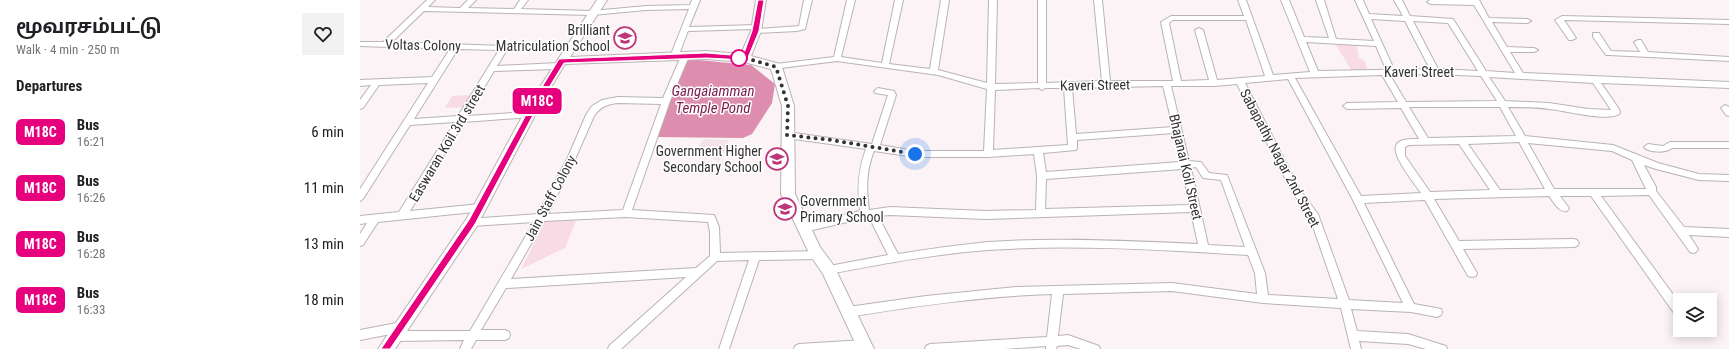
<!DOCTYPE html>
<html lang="en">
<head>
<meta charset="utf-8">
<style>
  body { margin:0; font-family:"Roboto Condensed","Noto Sans Tamil",sans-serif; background:#f2f2f2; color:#202124; height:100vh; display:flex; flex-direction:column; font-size:15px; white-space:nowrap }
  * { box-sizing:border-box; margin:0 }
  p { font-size:13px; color:#757577 }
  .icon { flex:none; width:22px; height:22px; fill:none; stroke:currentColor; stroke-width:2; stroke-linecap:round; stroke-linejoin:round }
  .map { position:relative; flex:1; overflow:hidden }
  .details { display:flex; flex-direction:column; background:#fff; width:360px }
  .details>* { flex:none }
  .badge { padding:0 8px; border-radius:6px; font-size:14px; line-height:26px }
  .controls { position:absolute; left:1313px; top:293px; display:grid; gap:8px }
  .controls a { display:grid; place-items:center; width:44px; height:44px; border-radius:0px; background:#fff; box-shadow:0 2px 10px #0003; font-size:20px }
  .you { position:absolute; width:20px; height:20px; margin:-10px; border:3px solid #fff; border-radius:50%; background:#1a73e8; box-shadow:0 0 0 6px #1a73e833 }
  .map>.badge { position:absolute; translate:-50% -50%; box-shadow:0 0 0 2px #fff }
  h2 { padding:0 16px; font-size:15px; line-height:36px }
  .round { display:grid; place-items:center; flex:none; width:42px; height:42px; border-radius:0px; background:#f2f2f2 }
  .overview { display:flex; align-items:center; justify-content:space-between; height:68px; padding:0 16px }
  h1 { font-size:19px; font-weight:700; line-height:30px }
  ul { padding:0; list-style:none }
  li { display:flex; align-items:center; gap:12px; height:56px; padding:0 16px }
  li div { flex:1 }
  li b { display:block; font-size:15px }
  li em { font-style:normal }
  li .badge { min-width:44px; font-weight:700; text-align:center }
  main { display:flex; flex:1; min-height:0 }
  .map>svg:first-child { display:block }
  .built { fill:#f4e4e9 }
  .green { fill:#f9dbe6 }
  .water { fill:#dd8dad }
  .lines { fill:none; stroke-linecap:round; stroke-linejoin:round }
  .street-casing { stroke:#bab3b5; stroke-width:2 }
  .secondary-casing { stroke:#bab3b5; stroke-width:2 }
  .street { fill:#fff; fill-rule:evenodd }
  .secondary { fill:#fff; fill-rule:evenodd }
  .line { fill:#e6007e; stroke:#fff }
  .walk { stroke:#353233; stroke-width:4; stroke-dasharray:0 7.2 }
  .stop-dot { fill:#fff; stroke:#e6007e; stroke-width:2 }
  .labels { text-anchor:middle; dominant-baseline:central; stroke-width:3; stroke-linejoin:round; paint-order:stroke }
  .poi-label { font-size:14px; fill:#353233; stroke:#fff; text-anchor:end }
  .street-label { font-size:14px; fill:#353233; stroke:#fff }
  .water-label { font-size:15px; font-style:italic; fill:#7d204e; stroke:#fff }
</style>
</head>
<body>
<main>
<section class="details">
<div class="overview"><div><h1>மூவரசம்பட்டு</h1><p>Walk · 4 min · 250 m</p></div><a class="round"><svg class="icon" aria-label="heart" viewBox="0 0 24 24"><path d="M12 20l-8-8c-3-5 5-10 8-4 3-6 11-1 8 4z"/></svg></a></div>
<h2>Departures</h2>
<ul>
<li><span class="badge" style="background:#e6007e;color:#fff">M18C</span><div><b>Bus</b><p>16:21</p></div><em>6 min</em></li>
<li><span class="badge" style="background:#e6007e;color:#fff">M18C</span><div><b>Bus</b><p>16:26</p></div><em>11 min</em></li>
<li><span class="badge" style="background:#e6007e;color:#fff">M18C</span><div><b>Bus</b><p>16:28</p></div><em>13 min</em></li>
<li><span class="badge" style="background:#e6007e;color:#fff">M18C</span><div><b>Bus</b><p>16:33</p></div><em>18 min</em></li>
</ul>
</section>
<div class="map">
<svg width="1369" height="349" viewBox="0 0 1369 349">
  <rect width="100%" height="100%" fill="#fbf3f6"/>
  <polygon class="built" points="344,139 369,140 359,161 333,153"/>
  <g class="green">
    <polygon points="973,40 996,42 999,58 1004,60 1008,71 992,71"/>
    <polygon points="112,95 105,107 85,108 92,96"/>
    <polygon points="216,220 205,248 161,269 185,221"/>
  </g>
  <polygon class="water" points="327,59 391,65 415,84 412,103 392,134 383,138 296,137"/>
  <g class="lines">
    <g class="street-casing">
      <g id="street">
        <path d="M 67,0 L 75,0 L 68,7 L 100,8 L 108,0 L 116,0 L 108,8 L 154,9 L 160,0 L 168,0 L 161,9 L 232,11 L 286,6 L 330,5 L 332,0 L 340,0 L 329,27 L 396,25 L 399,25 L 399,29 L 439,26 L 444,0 L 452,0 L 445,29 L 437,31 L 396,33 L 392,31 L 393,29 L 328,31 L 318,57 L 314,59 L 310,57 L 329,9 L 286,10 L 232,15 L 64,11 L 32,42 L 144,46 L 148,48 L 137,66 L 198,63 L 202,66 L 198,69 L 134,71 L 107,116 L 169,112 L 173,115 L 172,117 L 104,122 L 50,211 L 120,204 L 123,205 L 125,208 L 123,211 L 18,222 L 3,245 L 0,246 L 0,234 L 7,223 L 0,224 L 0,216 L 39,212 L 95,122 L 50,125 L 3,199 L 0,201 L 0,189 L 68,83 L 19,85 L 3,108 L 0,109 L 0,100 L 11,85 L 0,86 L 0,80 L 72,77 L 90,49 L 0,46 L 0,42 L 23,42 ZM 98,49 L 139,50 L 98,116 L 54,119 Z"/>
        <path d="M 487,0 L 495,0 L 481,57 L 522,63 L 535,0 L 543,0 L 529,64 L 570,69 L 581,0 L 589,0 L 578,70 L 627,83 L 629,0 L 637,0 L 635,84 L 678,83 L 678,0 L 686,0 L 686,83 L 742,81 L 734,0 L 742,0 L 750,81 L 813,81 L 801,22 L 811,16 L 884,16 L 878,0 L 886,0 L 913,75 L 950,72 L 921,0 L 929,0 L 944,37 L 969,38 L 956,0 L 964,0 L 976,39 L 1014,41 L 995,0 L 1003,0 L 1009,14 L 1043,16 L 1034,0 L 1042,0 L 1050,16 L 1093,19 L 1126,71 L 1155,73 L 1114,5 L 1071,4 L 1067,2 L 1070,0 L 1119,0 L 1129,18 L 1167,19 L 1171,21 L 1167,23 L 1132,22 L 1147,47 L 1174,48 L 1178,50 L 1174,52 L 1150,52 L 1163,73 L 1369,82 L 1369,88 L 1241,83 L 1259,109 L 1260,113 C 1251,123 1203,110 1189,109 C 1176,107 1162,107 1148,107 L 1165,136 L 1253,145 L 1298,163 L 1339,174 L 1369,175 L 1369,181 L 1339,180 L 1296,169 L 1284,165 L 1296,187 L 1296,191 L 1324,227 L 1369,229 L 1369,237 L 1329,235 L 1338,249 L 1336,252 L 1333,253 L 1330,252 L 1289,195 L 1241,196 L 1320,304 L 1320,314 L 1314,313 L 1231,196 L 1200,196 L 1209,208 L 1207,211 C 1199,213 1194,202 1189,196 L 1074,199 L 1099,241 L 1214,239 L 1217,240 L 1219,243 L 1217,246 L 1214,247 L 1103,249 L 1117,273 L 1116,276 L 1112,277 L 1108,276 L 1065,200 L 1004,203 L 1054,304 L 1081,309 L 1082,312 L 1081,315 L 1077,317 L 1051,312 L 991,309 L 997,331 L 1048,334 L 1086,346 L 1087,349 L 1066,349 L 1048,344 L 999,341 L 1001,349 L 991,349 L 981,308 L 903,303 L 812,291 L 703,294 L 698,336 L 708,335 L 739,346 L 740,349 L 721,349 L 708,345 L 697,346 L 696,349 L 686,349 L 686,346 L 644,349 L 565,349 L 566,346 L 570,344 L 687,337 L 692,294 C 624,296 556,306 488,317 L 484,315 L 483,312 L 484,309 L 488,307 L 566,296 L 656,287 L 812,283 L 897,294 L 895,273 L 888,255 C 802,250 714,244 628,250 C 574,254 522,264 469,274 L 465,273 L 464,270 L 465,267 L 469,266 L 528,255 L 509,217 L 444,232 L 441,231 L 439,228 L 441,225 L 444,224 L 500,211 C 497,189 498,170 506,149 L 427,138 L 423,135 L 424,133 L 427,132 L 512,144 L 528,95 L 515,93 L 514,91 L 518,88 L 534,91 L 536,95 L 520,145 L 555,151 L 624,151 L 627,89 L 578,75 L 477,61 L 413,69 L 412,67 L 416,64 L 474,57 ZM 1011,19 L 1045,21 L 1070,69 L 958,71 L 946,42 L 1016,46 L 1025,67 L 1031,67 L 1032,65 ZM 813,20 L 886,20 L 905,76 L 857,80 L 843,30 L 839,28 L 835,30 L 849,80 L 821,81 L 809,23 ZM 1053,21 L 1088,23 L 1118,71 L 1078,69 ZM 1075,74 L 1121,76 L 1137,101 L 1046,102 L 1030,75 ZM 1022,75 L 1038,102 L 987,103 L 983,106 L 987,109 L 1041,108 L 1059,139 C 1053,139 1038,138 1036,146 C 1032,156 1055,184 1061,193 L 1001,196 L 935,78 ZM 1129,77 L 1233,83 L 1251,110 L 1228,109 L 1189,103 L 1145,101 ZM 928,79 L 993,200 L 1043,303 L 989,300 L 958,214 L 940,190 L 885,83 ZM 877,84 L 932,192 L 949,215 L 978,299 L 908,295 L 905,273 L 867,175 L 849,173 L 841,162 L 829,161 L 811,86 L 854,86 ZM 803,86 L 813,127 L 716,134 L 712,88 ZM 679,88 L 682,90 L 685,88 L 704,88 L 708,145 L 633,150 L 635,90 ZM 1049,107 L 1140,107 L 1156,136 L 1068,138 ZM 814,133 L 820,162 L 686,172 L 683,153 L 716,150 L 717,148 L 717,140 ZM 1159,142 L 1185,189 L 1140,190 L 1108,144 ZM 1168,143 L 1252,151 L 1272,160 L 1286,189 L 1194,189 ZM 1099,144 L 1130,190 L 1070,192 L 1045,156 L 1045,147 L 1049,145 ZM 514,151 L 555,157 L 628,157 L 674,154 L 677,176 L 676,210 L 626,211 L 530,207 L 509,210 C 506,189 506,171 514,151 ZM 836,167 L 843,178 L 861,180 L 885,247 L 848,245 L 831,168 ZM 822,169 L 830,205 L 685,209 L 686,179 ZM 831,212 L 838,244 C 768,241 698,237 628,242 C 598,245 568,249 538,254 L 518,216 L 530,215 L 626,219 Z"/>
        <polygon points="1202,16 1369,20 1369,24 1204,20 1216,38 1212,40 1209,40 1195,20"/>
        <polygon points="1233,33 1239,33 1251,51 1280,52 1274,42 1278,40 1281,40 1288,52 1369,57 1369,61 1249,55 1246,55 1233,37"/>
        <path d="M 322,54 L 325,54 L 329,56 L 310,101 L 272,210 L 354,215 L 359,227 L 360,253 L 459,251 L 462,252 L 464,255 L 462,258 L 459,259 L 399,260 L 369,349 L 359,349 L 389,260 L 357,261 L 261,349 L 248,349 L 249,346 L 326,277 L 146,288 L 121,330 L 145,330 L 149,332 L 150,335 L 149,338 L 145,340 L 116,340 L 111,349 L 100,349 L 104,340 L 35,341 L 31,339 L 30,336 L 31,334 L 0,340 L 0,330 L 42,322 L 46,324 L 47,327 L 46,330 L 43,331 L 110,331 L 174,222 L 112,226 L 109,225 L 107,222 L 109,219 L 178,214 L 208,157 L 226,115 L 232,106 L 242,100 L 258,97 L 303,98 ZM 258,103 L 301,104 L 263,210 L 188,214 L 216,157 L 234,116 C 240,107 247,104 258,103 ZM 266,217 L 348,222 L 350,232 L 350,256 L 336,268 L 151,279 L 184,221 Z"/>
        <polygon points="1365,105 1369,107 1369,116 1366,115 1361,108"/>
        <path d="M 1310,142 L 1369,142 L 1369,148 L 1312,148 C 1306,153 1289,153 1284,147 L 1288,144 L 1303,146 Z"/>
        <polygon points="504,340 508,342 509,345 506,349 434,349 435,346 439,344"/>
      </g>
    </g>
    <g class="secondary-casing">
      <polygon id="secondary" points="237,0 247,0 210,57 346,51 381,54 391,31 396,0 406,0 401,31 391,56 420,64 422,67 434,106 435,194 460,247 474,266 514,349 498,349 463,274 450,255 421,194 422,106 411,69 384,62 346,59 205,64 182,102 117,226 35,349 18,349 107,218 170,102"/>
    </g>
    <use href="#street" class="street"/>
    <use href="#secondary" class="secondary"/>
  </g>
  <polygon class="line" points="398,0 404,0 399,31 387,60 346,58 204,63 180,102 115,224 30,349 21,349 23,346 109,220 173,102 199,59 346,53 383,56 392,31"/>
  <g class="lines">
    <polyline class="walk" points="379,58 385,58 416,67 428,106 427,135 471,140 555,154"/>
  </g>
  <defs>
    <g id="school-ring" transform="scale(1.15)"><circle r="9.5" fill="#fff" stroke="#bc3678" stroke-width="1.5"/><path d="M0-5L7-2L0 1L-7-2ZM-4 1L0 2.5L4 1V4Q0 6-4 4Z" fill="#bc3678"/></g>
  </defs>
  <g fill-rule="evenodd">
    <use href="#school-ring" x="265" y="38"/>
    <use href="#school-ring" x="417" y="159"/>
    <use href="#school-ring" x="425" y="209"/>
  </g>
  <circle class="stop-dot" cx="379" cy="58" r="8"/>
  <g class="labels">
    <g class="poi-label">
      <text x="250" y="30">Brilliant<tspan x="250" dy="16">Matriculation School</tspan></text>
      <text x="402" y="151">Government Higher<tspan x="402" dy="16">Secondary School</tspan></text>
      <text x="440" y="201" text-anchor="start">Government<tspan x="440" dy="16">Primary School</tspan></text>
    </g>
    <g class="street-label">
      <text transform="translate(63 45) rotate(1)">Voltas Colony</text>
      <text x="1059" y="72">Kaveri Street</text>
      <text transform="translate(735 85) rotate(-1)">Kaveri Street</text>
      <text transform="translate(87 143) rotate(-59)">Easwaran Koil 3rd street</text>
      <text transform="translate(920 158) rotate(62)">Sabapathy Nagar 2nd Street</text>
      <text transform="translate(826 167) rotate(77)">Bhajanai Koil Street</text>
      <text transform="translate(190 198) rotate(-62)">Jain Staff Colony</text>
    </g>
    <g class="water-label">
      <text x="353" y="91">Gangaiamman<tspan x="353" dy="17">Temple Pond</tspan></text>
    </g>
  </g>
</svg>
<div class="controls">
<a><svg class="icon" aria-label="layers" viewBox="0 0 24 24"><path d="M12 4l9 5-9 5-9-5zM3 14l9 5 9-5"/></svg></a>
</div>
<div class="you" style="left:555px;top:154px"></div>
<b class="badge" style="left:177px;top:101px;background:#e6007e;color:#fff">M18C</b>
</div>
</main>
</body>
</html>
